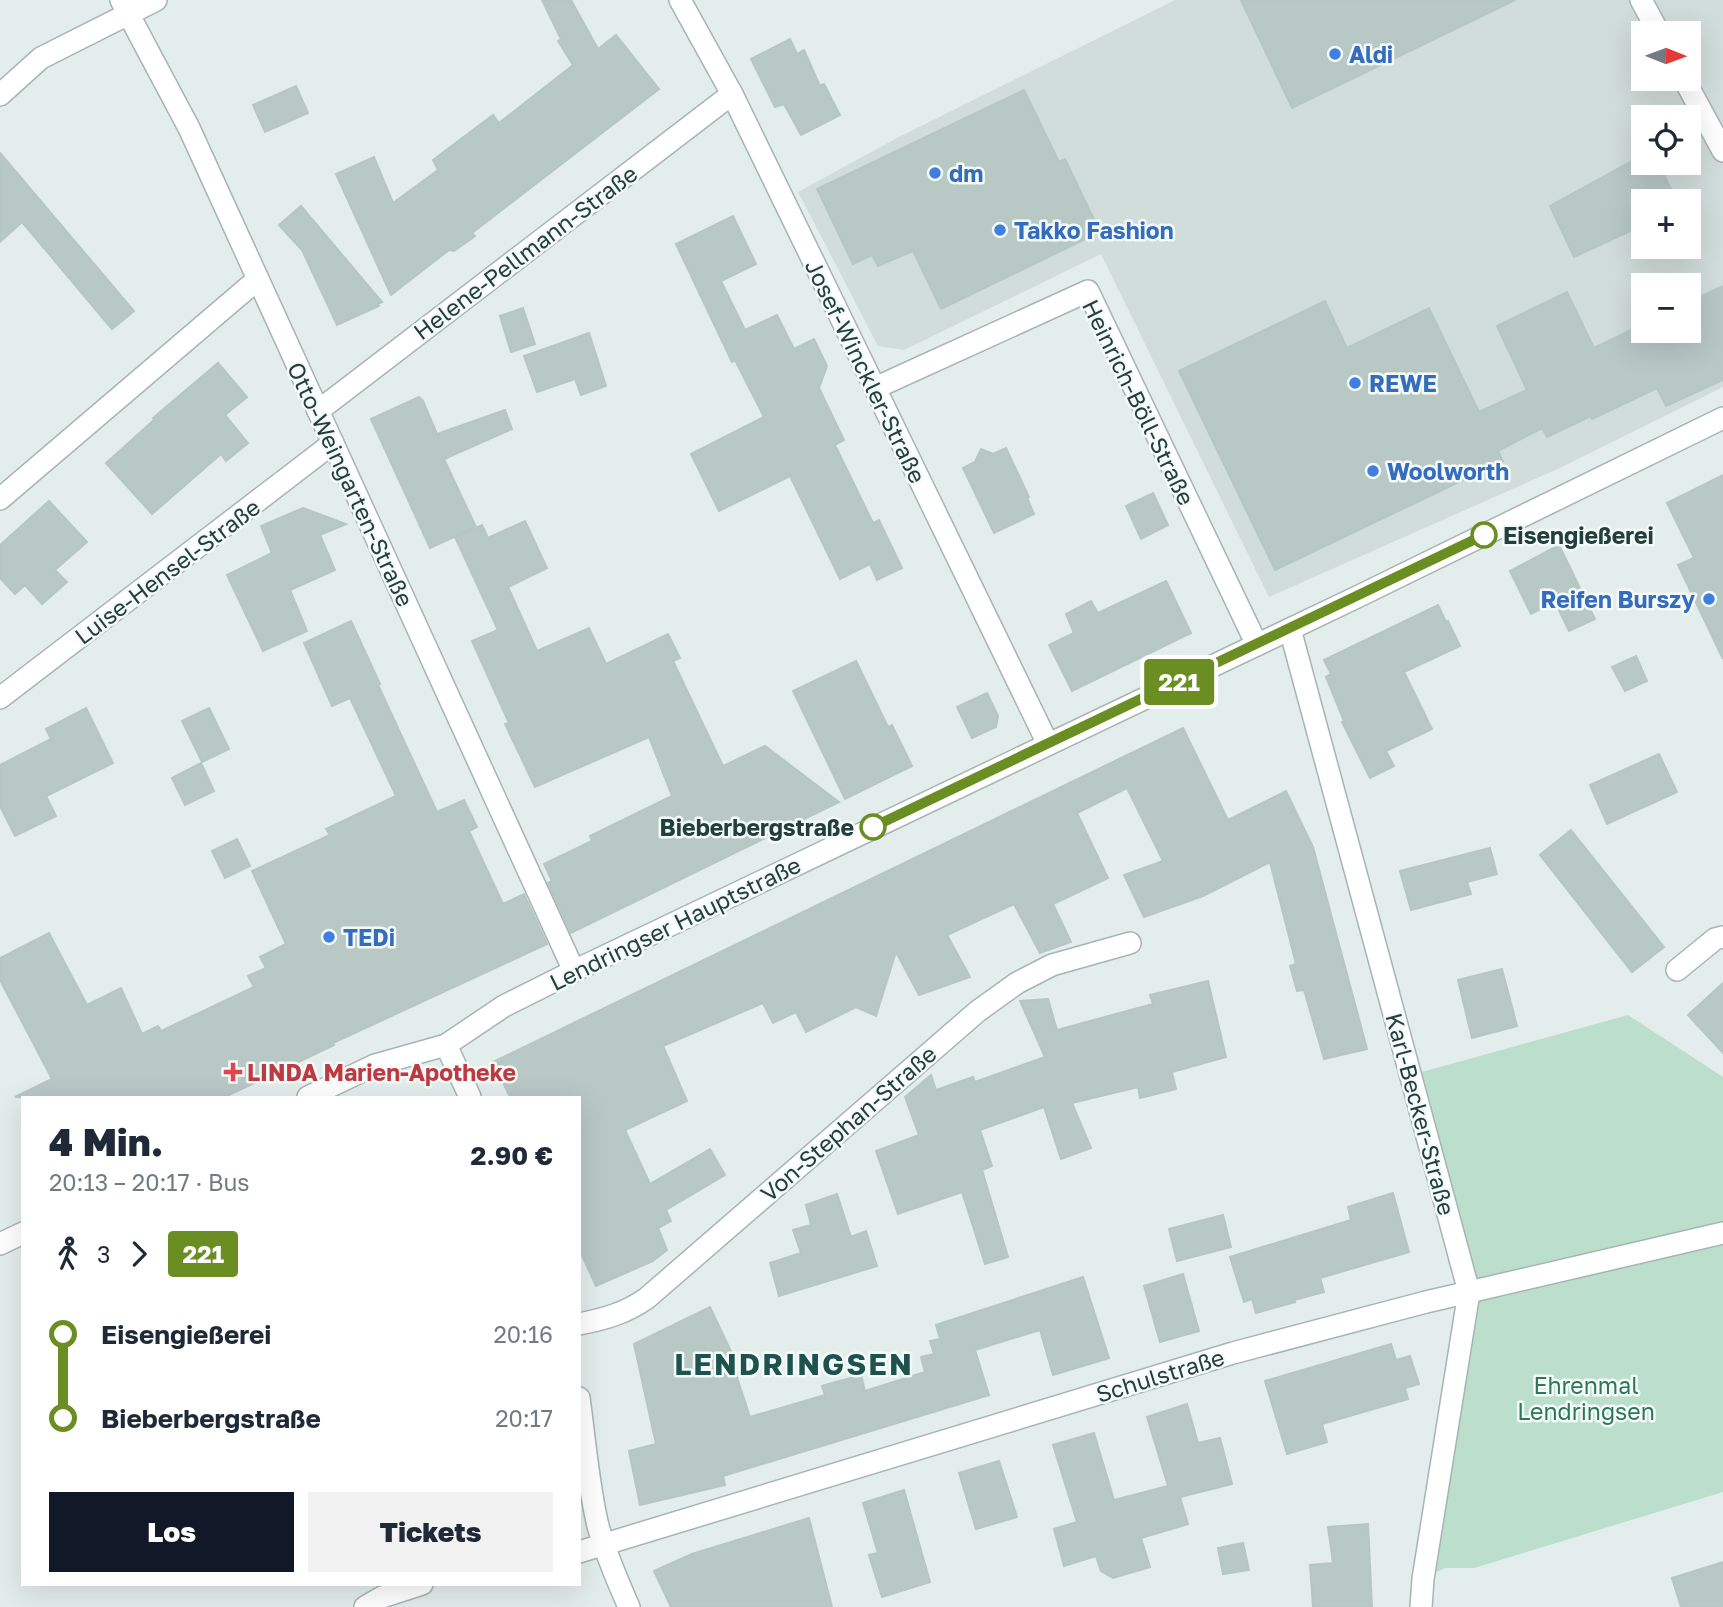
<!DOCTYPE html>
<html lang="de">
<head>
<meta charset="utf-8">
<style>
  body { margin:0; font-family:"Golos Text",sans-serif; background:#f2f2f3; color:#1f2937; height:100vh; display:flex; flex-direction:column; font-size:26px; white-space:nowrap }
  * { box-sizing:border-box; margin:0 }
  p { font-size:23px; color:#747a83 }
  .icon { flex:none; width:38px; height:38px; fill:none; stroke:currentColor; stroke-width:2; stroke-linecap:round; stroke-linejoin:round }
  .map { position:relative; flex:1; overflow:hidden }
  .sheet { position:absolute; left:21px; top:1096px; width:560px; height:490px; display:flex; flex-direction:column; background:#fff; border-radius:0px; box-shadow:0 7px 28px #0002 }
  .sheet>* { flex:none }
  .badge { padding:0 14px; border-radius:5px; font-size:24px; line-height:46px }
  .needle { width:46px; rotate:91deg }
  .tools { position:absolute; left:1631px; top:21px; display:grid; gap:14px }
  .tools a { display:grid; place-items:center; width:70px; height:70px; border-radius:0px; background:#fff; box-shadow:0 7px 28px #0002; font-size:35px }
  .map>.badge { position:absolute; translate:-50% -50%; box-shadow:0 0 0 4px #fff }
  .legs { display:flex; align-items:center; gap:10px; height:77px; padding:0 28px; font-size:23px }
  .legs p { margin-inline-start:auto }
  .head { display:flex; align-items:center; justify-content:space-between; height:119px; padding:0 28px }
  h1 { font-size:38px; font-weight:800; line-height:52px }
  .primary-button { display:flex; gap:14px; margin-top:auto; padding:14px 28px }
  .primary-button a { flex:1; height:80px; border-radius:0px; background:#111827; color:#fff; font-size:28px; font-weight:800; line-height:80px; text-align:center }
  .primary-button a+a { background:#f2f2f3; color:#1f2937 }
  ul { padding:0 28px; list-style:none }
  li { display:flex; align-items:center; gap:24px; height:84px; font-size:26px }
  li i { display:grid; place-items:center; width:10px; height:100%; margin:0 9px; background:currentColor }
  li i::after { content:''; width:18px; height:18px; margin:-9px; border:5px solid; border-radius:50%; background:#fff }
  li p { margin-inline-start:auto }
  li:first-child i { background:linear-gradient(#0000 50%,currentColor 0) }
  li:last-child i { background:linear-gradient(currentColor 50%,#0000 0) }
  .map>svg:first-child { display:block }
  .built { fill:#d1ddda; fill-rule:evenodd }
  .green { fill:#bcdecc }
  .building { fill:#b8c8c4; stroke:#b6c7c3; stroke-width:2 }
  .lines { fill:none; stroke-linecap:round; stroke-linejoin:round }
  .street-casing { stroke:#a6b5b3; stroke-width:24 }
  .street { stroke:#fff; stroke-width:21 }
  .line-1-casing { stroke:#fff; stroke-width:16 }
  .line-1 { stroke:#6b8e23; stroke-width:10 }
  .shop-dot { fill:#3f7fe0; stroke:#f4faf8; stroke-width:2.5 }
  .stop-1-dot { fill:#fff; stroke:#6b8e23; stroke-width:3.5 }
  .health-dot { fill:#e0444e; stroke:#f4faf8; stroke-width:2.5 }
  .labels { text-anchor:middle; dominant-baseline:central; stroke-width:5; stroke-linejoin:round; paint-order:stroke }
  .shop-label { font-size:23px; font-weight:bold; fill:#366cbe; stroke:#f4faf8; text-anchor:start }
  .street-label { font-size:23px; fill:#233f3d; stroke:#f4faf8 }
  .stop-label { font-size:23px; font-weight:bold; fill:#233f3d; stroke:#f4faf8; text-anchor:start }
  .health-label { font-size:23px; font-weight:bold; fill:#be3a42; stroke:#f4faf8; text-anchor:start }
  .park-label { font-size:23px; fill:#2c7757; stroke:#f4faf8 }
  .district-label { font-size:30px; font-weight:bold; letter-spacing:2px; fill:#1e524f; stroke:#f4faf8 }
</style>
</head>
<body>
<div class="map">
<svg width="1723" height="1607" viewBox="0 0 1723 1607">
  <rect width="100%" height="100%" fill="#e3edeb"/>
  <path class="built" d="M 1175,0 L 1723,0 L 1723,387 L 1562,467 L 1269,597 L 1101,254 L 904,350 L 878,346 L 798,192 L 897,138 ZM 1643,33 L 1689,33 L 1689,79 L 1643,79 ZM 1643,117 L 1689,117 L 1689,163 L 1643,163 ZM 1643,201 L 1689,201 L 1689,247 L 1643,247 ZM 1643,285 L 1689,285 L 1689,331 L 1643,331 Z"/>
  <polygon class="green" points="1628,1015 1723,1077 1723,1492 1474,1568 1445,1568 1423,1579 1469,1292 1411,1075"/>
  <g class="building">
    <polygon points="542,0 571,0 598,49 616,35 659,89 472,233 475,236 454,251 449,250 391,295 336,174 374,157 393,203 438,170 433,160 493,115 499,123 573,65 558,41 561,39"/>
    <polygon points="1241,0 1515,0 1292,108"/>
    <polygon points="790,39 797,54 804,50 820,86 824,84 840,115 801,135 784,104 775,107 751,59"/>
    <polygon points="296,86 308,113 265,132 253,105"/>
    <polygon points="1024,90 1059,162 1065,159 1100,232 941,309 913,251 878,266 872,255 853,264 817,189"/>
    <polygon points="0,153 134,311 112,329 22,222 0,242"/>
    <polygon points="1643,155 1643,163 1658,163 1677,201 1643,201 1643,225 1574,257 1550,206"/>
    <polygon points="301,206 382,302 377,304 379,306 337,325 302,250 279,225"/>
    <polygon points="733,216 756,264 721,281 745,330 777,315 794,349 814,339 827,366 819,388 844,440 835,445 873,523 879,520 902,568 877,580 870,564 840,579 790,476 719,511 691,454 764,417 735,360 732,362 676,244"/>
    <polygon points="1723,286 1723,380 1666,406 1657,388 1592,419 1591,416 1547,437 1542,428 1498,451 1503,461 1275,570 1179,371 1325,301 1347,348 1429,308 1479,412 1527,390 1497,326 1567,292 1594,348 1643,324 1643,331 1689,331 1689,302"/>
    <polygon points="523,308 535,344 511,352 500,316"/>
    <polygon points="589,333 606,386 581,395 575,379 537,392 524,356"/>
    <polygon points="218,363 247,397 225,415 248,443 226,461 221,454 152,514 106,463 154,420 153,418"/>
    <polygon points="419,397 423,401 437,434 505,410 512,429 444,459 476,527 430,548 371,419"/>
    <polygon points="1006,448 1029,497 1027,498 1034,514 994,533 963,468 975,462 981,449 993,454"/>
    <polygon points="1723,475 1723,659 1678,565 1694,558 1667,503"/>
    <polygon points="1153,493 1168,525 1141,539 1126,506"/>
    <polygon points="49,501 87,542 55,570 67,582 42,604 25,585 15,594 0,578 0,545"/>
    <polygon points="303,508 346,524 320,535 335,570 290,590 307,631 263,651 227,575 272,553 261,526"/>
    <polygon points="525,521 547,568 508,587 537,651 589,628 606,664 668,634 680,658 673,661 723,766 765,746 839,802 571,933 548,883 552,881 544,864 592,841 590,836 672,796 649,737 535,787 505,724 509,723 472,641 498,630 455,537 482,525 488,538"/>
    <polygon points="1559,545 1595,619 1569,631 1555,602 1531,614 1510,571"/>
    <polygon points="1166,581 1191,633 1072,691 1049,645 1074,633 1066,614 1091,601 1098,613"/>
    <polygon points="1438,605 1446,622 1448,621 1460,646 1404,672 1432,729 1386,751 1394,766 1370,778 1342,722 1344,721 1326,677 1331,674 1324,660"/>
    <polygon points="351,621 380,684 378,685 437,812 464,800 477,827 469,831 503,904 524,894 547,944 333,1043 334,1045 225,1097 15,1097 52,1079 0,980 0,958 49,933 87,1005 121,988 142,1034 158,1026 161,1031 254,987 248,976 266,968 260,957 286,944 252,871 330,835 326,829 396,796 350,698 332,706 304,643"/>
    <polygon points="1636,656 1647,681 1625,691 1612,667"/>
    <polygon points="856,661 888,727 892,725 912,766 845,799 793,691"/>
    <polygon points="987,693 998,716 996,727 972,738 957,707"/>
    <polygon points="86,708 113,763 46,796 56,816 15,836 0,806 0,765 51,739 46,729"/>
    <polygon points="209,708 229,749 202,762 182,721"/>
    <polygon points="1183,728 1228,820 1286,791 1313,847 1367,1049 1324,1059 1304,990 1297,991 1290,966 1296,964 1270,862 1203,896 1144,917 1124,875 1163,861 1127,788 1077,813 1108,878 1053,904 1071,942 1040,953 1014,904 947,935 970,977 919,995 896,952 876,1016 856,1007 806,1032 796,1012 773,1023 763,1003 663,1046 687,1101 625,1130 650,1184 710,1149 725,1175 666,1210 671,1221 658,1228 667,1250 653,1261 596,1286 579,1249 579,1097 510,1097 493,1062"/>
    <polygon points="1659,754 1677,792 1607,824 1590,785"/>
    <polygon points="201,763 214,791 185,805 172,778"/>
    <polygon points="1571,830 1664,947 1632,972 1540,855"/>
    <polygon points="237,839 250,866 225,878 212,851"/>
    <polygon points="1490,848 1497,874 1467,882 1471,894 1411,910 1400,871"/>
    <polygon points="1502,969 1517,1026 1472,1038 1458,980"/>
    <polygon points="1208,981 1226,1057 1172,1072 1176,1089 1140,1098 1138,1087 1072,1103 1091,1148 1061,1159 1044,1107 980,1130 992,1166 982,1170 1008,1257 985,1264 962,1192 898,1214 876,1151 919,1135 905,1097 931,1075 936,1090 973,1077 975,1082 1045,1057 1020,1001 1048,999 1057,1030 1153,1004 1150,995"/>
    <polygon points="1723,983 1723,1053 1688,1015"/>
    <polygon points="1393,1193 1409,1252 1320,1278 1324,1292 1294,1300 1295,1302 1256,1313 1252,1299 1244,1302 1230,1257 1351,1220 1348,1207"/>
    <polygon points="837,1194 851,1237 866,1231 877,1266 779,1296 770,1263 801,1253 793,1230 811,1225 806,1205"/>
    <polygon points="1223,1215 1231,1247 1177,1261 1169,1229"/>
    <polygon points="1183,1274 1199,1331 1160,1342 1144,1286"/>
    <polygon points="1083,1277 1109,1358 1053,1375 1040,1330 975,1350 989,1395 723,1476 725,1485 640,1505 629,1451 656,1444 634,1344 710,1307 735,1360 732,1362 750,1417 825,1395 822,1386 861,1375 865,1391 925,1372 921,1357 934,1354 930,1341 940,1339 936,1325"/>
    <polygon points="1391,1344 1396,1360 1410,1356 1419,1384 1405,1388 1408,1399 1322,1424 1327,1442 1287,1454 1265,1381"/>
    <polygon points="1187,1404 1198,1443 1220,1438 1232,1484 1180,1497 1188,1524 1141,1538 1150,1567 1113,1578 1101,1571 1096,1556 1064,1566 1054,1529 1077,1522 1053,1445 1094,1433 1114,1500 1168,1486 1147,1417"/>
    <polygon points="999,1461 1017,1517 976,1529 959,1473"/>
    <polygon points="904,1490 930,1582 882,1597 869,1555 878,1553 863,1503"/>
    <polygon points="809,1518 832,1607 671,1607 654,1571 692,1554"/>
    <polygon points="1368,1524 1372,1607 1313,1607 1310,1565 1333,1563 1328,1527"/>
    <polygon points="1243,1543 1249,1570 1223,1574 1218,1548"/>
    <polygon points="1723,1562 1723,1607 1681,1607 1672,1578"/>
  </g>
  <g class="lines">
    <g class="street-casing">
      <g id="street">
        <polyline points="121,0 189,128 574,971"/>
        <polyline points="680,0 732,94 1048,744"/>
        <polyline points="1641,0 1659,33"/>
        <polyline points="1684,79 1723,151"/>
        <polyline points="0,95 41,58 156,0"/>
        <polyline points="875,388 1088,291 1257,645"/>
        <polyline points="318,411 732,94"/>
        <polyline points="0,499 258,279"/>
        <polyline points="1290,629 1469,1292 1423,1579 1421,1607"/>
        <polyline points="0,698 333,443"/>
        <polyline points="1677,970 1715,939 1723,937"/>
        <polyline points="446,1045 470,1097"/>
        <polyline points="308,1097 375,1065 446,1045 504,1006 574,971 1355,598 1723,418"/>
        <polyline points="0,1244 23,1233"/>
        <path d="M 579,1324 C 605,1319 626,1313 647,1298 L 978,1011 L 1017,983 L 1052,965 L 1130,943"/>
        <path d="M 579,1398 C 585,1441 588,1484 598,1526 C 606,1554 617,1580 629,1607"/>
        <polyline points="579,1552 1233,1353 1426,1302 1723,1233"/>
        <polyline points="365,1607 382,1597 422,1584"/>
      </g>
    </g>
    <use href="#street" class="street"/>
  </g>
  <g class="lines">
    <g class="line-1-casing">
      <polyline id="line-1" points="873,827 1484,535"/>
    </g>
    <use href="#line-1" class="line-1"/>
  </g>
  <g class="shop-dot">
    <circle cx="1335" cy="54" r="7"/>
    <circle cx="935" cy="173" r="7"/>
    <circle cx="1000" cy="230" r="7"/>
    <circle cx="1355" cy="383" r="7"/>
    <circle cx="1373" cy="471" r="7"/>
    <circle cx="1709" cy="599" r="7"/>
    <circle cx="329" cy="937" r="7"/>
  </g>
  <g class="stop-1-dot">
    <circle cx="1484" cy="535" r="12"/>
    <circle cx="873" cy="827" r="12"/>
  </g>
  <path class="health-dot" d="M229.5 1061.5h7v7h7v7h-7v7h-7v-7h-7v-7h7z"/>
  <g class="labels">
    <g class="shop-label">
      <text x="1349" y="54">Aldi</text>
      <text x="949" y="173">dm</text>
      <text x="1014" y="230">Takko Fashion</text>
      <text x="1369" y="383">REWE</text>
      <text x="1387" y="471">Woolworth</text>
      <text x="1695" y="599" text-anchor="end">Reifen Burszy</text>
      <text x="343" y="937">TEDi</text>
    </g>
    <g class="street-label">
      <text transform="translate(525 252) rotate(-37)">Helene-Pellmann-Straße</text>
      <text transform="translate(866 371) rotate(64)">Josef-Winckler-Straße</text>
      <text transform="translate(1139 402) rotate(64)">Heinrich-Böll-Straße</text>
      <text transform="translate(351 484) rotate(65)">Otto-Weingarten-Straße</text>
      <text transform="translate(167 571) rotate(-37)">Luise-Hensel-Straße</text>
      <text transform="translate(675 923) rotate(-26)">Lendringser Hauptstraße</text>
      <text transform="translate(1421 1114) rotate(75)">Karl-Becker-Straße</text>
      <text transform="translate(848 1123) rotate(-41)">Von-Stephan-Straße</text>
      <text transform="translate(1160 1375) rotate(-17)">Schulstraße</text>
    </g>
    <g class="stop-label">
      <text x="1503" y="535">Eisengießerei</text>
      <text x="854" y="827" text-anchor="end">Bieberbergstraße</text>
    </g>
    <g class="health-label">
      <text x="247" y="1072">LINDA Marien-Apotheke</text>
    </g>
    <g class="park-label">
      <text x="1586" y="1385">Ehrenmal<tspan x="1586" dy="26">Lendringsen</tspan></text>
    </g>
    <g class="district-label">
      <text x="794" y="1364">LENDRINGSEN</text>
    </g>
  </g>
</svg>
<div class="tools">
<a><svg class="needle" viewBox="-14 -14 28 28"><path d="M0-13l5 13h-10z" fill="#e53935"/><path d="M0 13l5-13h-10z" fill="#747a83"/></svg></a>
<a><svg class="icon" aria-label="locate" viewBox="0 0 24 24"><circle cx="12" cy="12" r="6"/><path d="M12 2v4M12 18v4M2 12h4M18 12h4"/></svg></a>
<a>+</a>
<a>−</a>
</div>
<b class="badge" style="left:1179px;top:682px;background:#6b8e23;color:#fff">221</b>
<section class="sheet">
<div class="head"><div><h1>4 Min.</h1><p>20:13 – 20:17 · Bus</p></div><b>2.90 €</b></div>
<div class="legs"><svg class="icon" aria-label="walk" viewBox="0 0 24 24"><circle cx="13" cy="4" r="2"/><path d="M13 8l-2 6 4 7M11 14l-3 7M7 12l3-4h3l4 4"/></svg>3<svg class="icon" aria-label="forward" viewBox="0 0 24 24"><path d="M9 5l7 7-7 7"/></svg><b class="badge" style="background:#6b8e23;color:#fff">221</b></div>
<ul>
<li><i style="color:#6b8e23"></i><b>Eisengießerei</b><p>20:16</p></li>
<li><i style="color:#6b8e23"></i><b>Bieberbergstraße</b><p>20:17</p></li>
</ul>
<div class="primary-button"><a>Los</a><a>Tickets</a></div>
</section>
</div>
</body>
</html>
